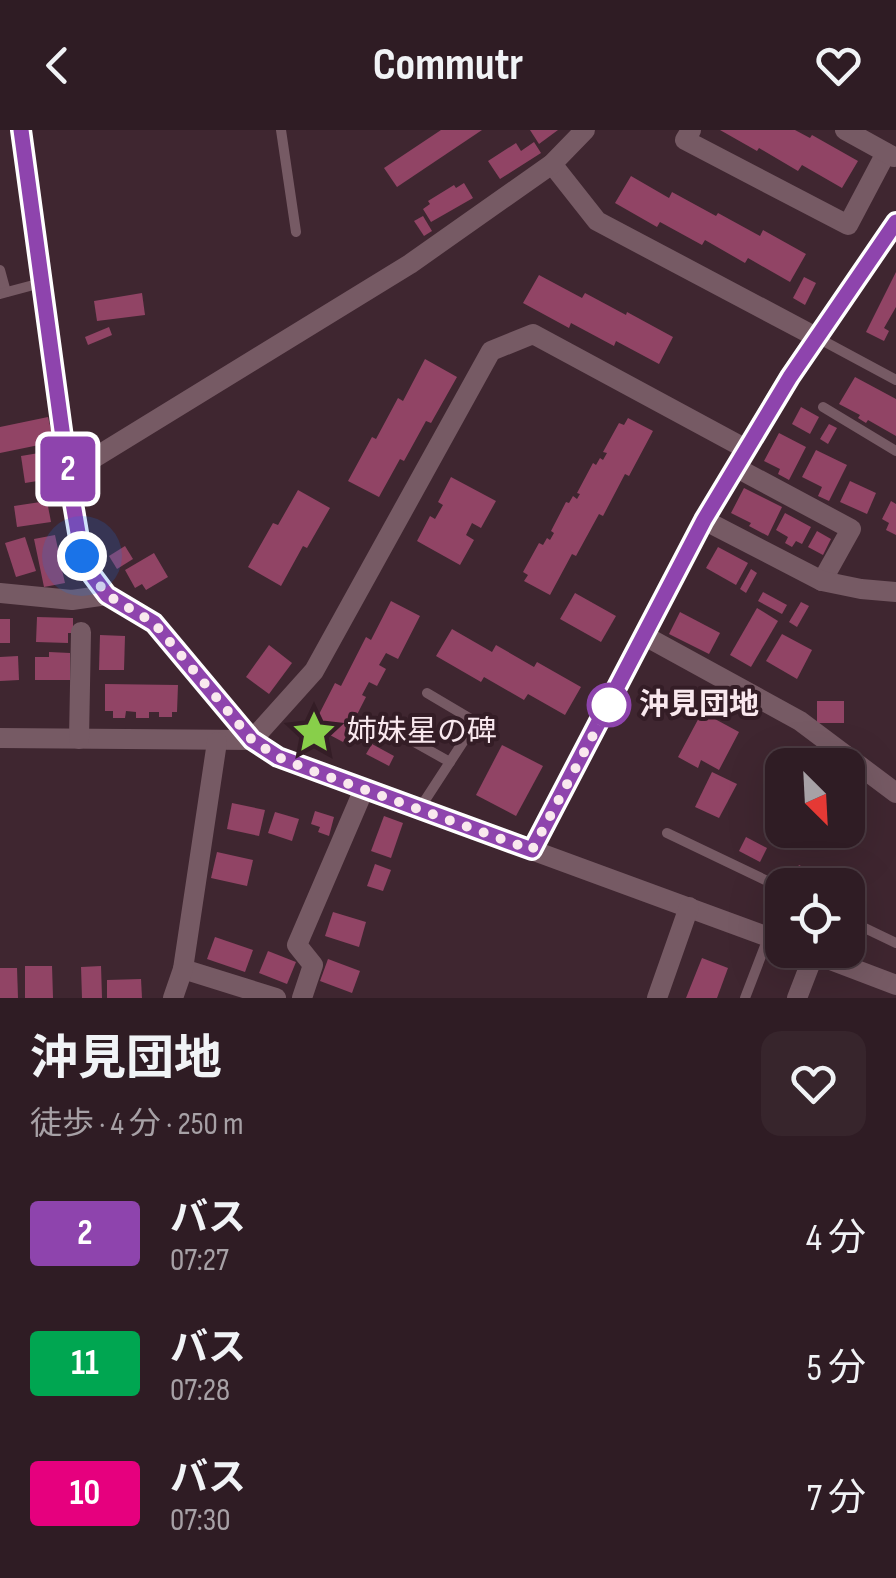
<!DOCTYPE html>
<html lang="ja">
<head>
<meta charset="utf-8">
<style>
  body { margin:0; font-family:"Sofia Sans Condensed","Noto Sans JP",sans-serif; background:#37252c; color:#f1f3f6; height:100vh; display:flex; flex-direction:column; font-size:38px; white-space:nowrap }
  * { box-sizing:border-box; margin:0 }
  p { font-size:32px; color:#a7a1a6 }
  .icon { flex:none; width:55px; height:55px; fill:none; stroke:currentColor; stroke-width:2; stroke-linecap:round; stroke-linejoin:round }
  .map { position:relative; height:868px; overflow:hidden }
  .panel { display:flex; flex-direction:column; background:#2f1c24; flex:1 }
  .panel>* { flex:none }
  .badge { padding:0 20px; border-radius:8px; font-size:35px; line-height:65px }
  .needle { width:65px; rotate:156deg }
  .fabs { position:absolute; left:765px; top:618px; display:grid; gap:20px }
  .fabs a { display:grid; place-items:center; width:100px; height:100px; border-radius:20px; background:#2f1c24; box-shadow:0 10px 40px #0002,0 0 0 2px #4a3a41; font-size:50px }
  .you { position:absolute; width:50px; height:50px; margin:-25px; border:8px solid #fff; border-radius:50%; background:#1a73e8; box-shadow:0 0 0 15px #1a73e833 }
  .map>.badge { position:absolute; translate:-50% -50%; box-shadow:0 0 0 5px #fff }
  .round { display:grid; place-items:center; flex:none; width:105px; height:105px; border-radius:20px; background:#37252c }
  .head { display:flex; align-items:center; justify-content:space-between; height:170px; padding:0 30px }
  h1 { font-size:48px; font-weight:700; line-height:75px }
  ul { padding:0; list-style:none }
  li { display:flex; align-items:center; gap:30px; height:130px; padding:0 30px }
  li div { flex:1 }
  li b { display:block; font-size:38px }
  li em { font-style:normal }
  li .badge { min-width:110px; font-weight:700; text-align:center }
  header { display:flex; justify-content:space-between; align-items:center; height:130px; padding:0 30px; background:#2f1c24; font-size:45px; font-weight:700 }
  .map>svg:first-child { display:block }
  .building { fill:#914465 }
  .lines { fill:none; stroke-linecap:round; stroke-linejoin:round }
  .lane { stroke:#765a64; stroke-width:10 }
  .street { stroke:#765a64; stroke-width:20 }
  .line-casing { stroke:#fff; stroke-width:22 }
  .line { stroke:#8e44ad; stroke-width:15 }
  .walk { stroke:#f9e8ee; stroke-width:10; stroke-dasharray:0 18 }
  .stop-dot { fill:#fff; stroke:#8e44ad; stroke-width:5 }
  .labels { text-anchor:middle; dominant-baseline:central; stroke-width:8; stroke-linejoin:round; paint-order:stroke }
  .stop-label { font-size:30px; font-weight:bold; fill:#f9e8ee; stroke:#341d26; text-anchor:start }
  .poi-label { font-size:30px; fill:#f9e8ee; stroke:#341d26; text-anchor:start }
</style>
</head>
<body>
<header><svg class="icon" aria-label="back" viewBox="0 0 24 24"><path d="M15 5l-7 7 7 7"/></svg>Commutr<svg class="icon" aria-label="heart" viewBox="0 0 24 24"><path d="M12 20l-8-8c-3-5 5-10 8-4 3-6 11-1 8 4z"/></svg></header>
<div class="map">
<svg width="896" height="868" viewBox="0 0 896 868">
  <rect width="100%" height="100%" fill="#3f2630"/>
  <g class="building">
    <polygon points="441,0 482,0 397,57 384,38"/>
    <polygon points="530,0 558,0 539,14"/>
    <polygon points="720,0 795,0 810,8 812,5 858,31 842,58 802,35 798,41 759,18 757,21"/>
    <polygon points="534,12 541,23 500,49 488,31 516,13 521,21"/>
    <polygon points="631,46 669,68 672,62 716,86 718,83 760,106 763,100 806,124 790,152 748,128 745,133 705,110 702,115 660,92 657,97 615,73"/>
    <polygon points="464,53 473,68 431,92 423,79 430,74 428,71 454,55 456,58"/>
    <polygon points="423,86 432,101 424,106 414,91"/>
    <polygon points="896,142 896,177 884,198 889,201 884,211 866,202"/>
    <polygon points="539,145 582,168 585,163 626,185 627,182 673,207 659,234 616,211 614,216 571,193 569,198 523,173"/>
    <polygon points="804,147 816,153 805,175 793,168"/>
    <polygon points="142,163 145,185 97,191 94,171"/>
    <polygon points="109,197 112,205 88,215 85,207"/>
    <polygon points="425,229 457,247 431,293 426,291 404,331 400,329 379,367 348,351 372,307 376,309 398,268 403,271"/>
    <polygon points="855,247 896,269 896,306 868,290 866,293 858,288 860,285 839,274"/>
    <polygon points="801,277 819,287 810,304 792,294"/>
    <polygon points="48,287 53,308 38,311 39,315 0,323 0,297"/>
    <polygon points="628,288 653,301 629,346 625,344 603,386 599,384 576,426 572,424 550,465 524,451 528,445 523,442 539,413 543,415 547,408 550,410 554,403 551,401 566,372 569,373 573,366 577,369 580,364 577,363 593,333 596,335 600,328 603,330 607,323 603,322 619,293 624,295"/>
    <polygon points="829,294 837,298 828,314 820,309"/>
    <polygon points="779,303 806,317 789,350 778,344 780,339 764,331"/>
    <polygon points="816,320 847,335 829,371 818,366 822,357 802,347"/>
    <polygon points="45,322 50,349 25,353 21,326"/>
    <polygon points="451,347 496,371 481,398 472,393 466,405 474,410 460,435 417,411 430,386 435,389 443,375 438,372"/>
    <polygon points="850,351 876,363 867,384 840,372"/>
    <polygon points="744,358 782,377 768,406 749,396 751,393 731,383"/>
    <polygon points="298,360 330,378 307,418 303,416 281,456 248,437 273,393 278,395"/>
    <polygon points="47,371 51,392 17,397 14,376"/>
    <polygon points="891,371 896,374 896,405 886,400 889,393 882,389"/>
    <polygon points="785,383 811,397 802,414 796,411 792,417 785,413 788,407 776,400"/>
    <polygon points="817,401 831,409 823,425 808,417"/>
    <polygon points="55,405 58,419 69,417 73,438 62,440 65,453 44,457 34,409"/>
    <polygon points="25,407 36,441 16,447 5,413"/>
    <polygon points="125,416 133,429 117,439 109,426"/>
    <polygon points="718,417 748,433 736,455 706,438"/>
    <polygon points="154,423 168,447 146,460 142,454 135,458 125,440"/>
    <polygon points="751,439 757,443 746,463 740,459"/>
    <polygon points="763,462 787,475 782,484 758,471"/>
    <polygon points="575,463 616,486 601,512 560,489"/>
    <polygon points="391,471 420,486 398,529 386,523 379,535 386,539 377,556 369,552 362,565 366,567 343,612 313,596 335,553 341,556 366,507 371,510"/>
    <polygon points="801,472 809,476 797,497 789,492"/>
    <polygon points="757,478 778,491 751,537 730,525"/>
    <polygon points="680,482 720,503 709,524 669,504"/>
    <polygon points="37,487 73,488 73,503 68,503 68,513 36,512"/>
    <rect x="0" y="489" width="10" height="24"/>
    <polygon points="452,499 492,522 496,515 534,537 537,532 581,557 565,585 528,564 524,570 484,547 481,552 436,526"/>
    <polygon points="782,504 812,520 797,549 766,531"/>
    <polygon points="100,505 125,506 124,540 99,540"/>
    <polygon points="269,515 292,533 269,564 246,547"/>
    <polygon points="49,522 70,523 70,550 35,550 35,527 49,527"/>
    <polygon points="18,526 19,550 0,551 0,527"/>
    <polygon points="105,554 178,555 177,582 172,582 172,587 159,587 159,582 149,582 149,588 136,588 136,582 126,581 125,588 113,588 113,581 105,581"/>
    <rect x="817" y="571" width="27" height="22"/>
    <polygon points="702,582 739,602 719,640 701,630 698,638 678,627"/>
    <polygon points="372,614 394,626 389,636 366,624"/>
    <polygon points="502,615 543,636 516,686 476,665"/>
    <polygon points="712,642 737,654 719,688 695,677"/>
    <polygon points="232,673 265,680 259,706 227,699"/>
    <polygon points="315,681 334,687 329,706 318,702 320,697 311,694"/>
    <polygon points="275,682 299,689 292,711 268,703"/>
    <polygon points="384,686 403,693 391,728 371,721"/>
    <polygon points="792,700 804,701 796,716 786,711"/>
    <polygon points="746,707 767,718 760,732 739,721"/>
    <polygon points="217,722 253,730 247,756 211,748"/>
    <polygon points="375,734 391,740 383,761 367,756"/>
    <polygon points="799,735 820,746 815,755 805,755 792,748"/>
    <polygon points="333,782 366,792 359,817 325,806"/>
    <polygon points="215,807 253,820 245,842 207,829"/>
    <polygon points="268,821 296,832 287,854 259,843"/>
    <polygon points="702,828 728,838 717,868 686,868"/>
    <polygon points="328,829 360,841 352,863 320,851"/>
    <polygon points="25,836 52,836 53,868 25,868"/>
    <polygon points="101,836 102,868 82,868 81,837"/>
    <polygon points="0,838 17,838 18,868 0,868"/>
    <polygon points="141,849 142,868 107,868 107,850"/>
  </g>
  <g class="lines">
    <g class="lane">
      <polyline points="281,0 296,102"/>
      <polyline points="0,140 6,162"/>
      <polyline points="0,164 41,153"/>
      <polyline points="816,207 896,250"/>
      <polyline points="823,277 896,321"/>
      <polyline points="391,599 450,632"/>
      <polyline points="420,678 476,592 427,563"/>
      <polyline points="667,703 782,758"/>
      <polyline points="848,790 896,813"/>
      <polyline points="745,868 768,808"/>
    </g>
    <g class="street">
      <polyline points="21,0 68,344 82,426 92,445 107,465 154,493 252,610 278,627 782,812"/>
      <polyline points="691,0 685,10 848,95 886,23"/>
      <polyline points="845,0 894,27"/>
      <polyline points="552,34 597,91 816,207"/>
      <polyline points="735,337 851,399 822,451"/>
      <polyline points="68,344 410,134 552,34 585,0"/>
      <polyline points="704,390 822,451 861,459 896,462"/>
      <polyline points="0,463 72,470 107,465"/>
      <polyline points="645,506 800,591 896,663"/>
      <polyline points="0,608 252,610 314,541 491,221 533,204 746,319"/>
      <polyline points="79,609 81,502"/>
      <polyline points="532,720 704,390 789,247 896,92"/>
      <polyline points="804,820 896,855"/>
      <polyline points="183,839 276,868"/>
      <polyline points="173,868 183,839 217,612"/>
      <polyline points="302,868 313,835 297,815 364,659"/>
      <polyline points="657,868 689,777"/>
      <polyline points="797,868 814,824"/>
    </g>
  </g>
  <g class="lines">
    <g class="line-casing">
      <polyline id="line" points="21,0 68,344 82,426 92,445 107,465 154,493 252,610 278,627 532,720 704,390 790,247 896,92"/>
    </g>
    <use href="#line" class="line"/>
    <polyline class="walk" points="82,426 92,445 107,465 154,493 252,610 278,627 310,640 532,720 614,566 609,575"/>
  </g>
  <defs>
    <g id="sight-bare" transform="scale(3.45)"><path d="M0-6L1.8-2.2L6-1.7L2.9 1.2L3.7 5.4L0 3.3L-3.7 5.4L-2.9 1.2L-6-1.7L-1.8-2.2Z" fill="#88cf4a" stroke="#341d26" stroke-width="2.5" paint-order="stroke"/></g>
  </defs>
  <g fill-rule="evenodd">
    <use href="#sight-bare" x="314" y="602"/>
  </g>
  <circle class="stop-dot" cx="609" cy="575" r="20"/>
  <g class="labels">
    <g class="stop-label">
      <text x="639" y="575">沖見団地</text>
    </g>
    <g class="poi-label">
      <text x="347" y="602">姉妹星の碑</text>
    </g>
  </g>
</svg>
<div class="fabs">
<a><svg class="needle" viewBox="-14 -14 28 28"><path d="M0-13l5 13h-10z" fill="#e53935"/><path d="M0 13l5-13h-10z" fill="#a7a1a6"/></svg></a>
<a><svg class="icon" aria-label="locate" viewBox="0 0 24 24"><circle cx="12" cy="12" r="6"/><path d="M12 2v4M12 18v4M2 12h4M18 12h4"/></svg></a>
</div>
<div class="you" style="left:82px;top:426px"></div>
<b class="badge" style="left:68px;top:339px;background:#8e44ad;color:#fff">2</b>
</div>
<section class="panel">
<div class="head"><div><h1>沖見団地</h1><p>徒歩 · 4 分 · 250 m</p></div><a class="round"><svg class="icon" aria-label="heart" viewBox="0 0 24 24"><path d="M12 20l-8-8c-3-5 5-10 8-4 3-6 11-1 8 4z"/></svg></a></div>
<ul>
<li><span class="badge" style="background:#8e44ad;color:#fff">2</span><div><b>バス</b><p>07:27</p></div><em>4 分</em></li>
<li><span class="badge" style="background:#00a651;color:#fff">11</span><div><b>バス</b><p>07:28</p></div><em>5 分</em></li>
<li><span class="badge" style="background:#e6007e;color:#fff">10</span><div><b>バス</b><p>07:30</p></div><em>7 分</em></li>
</ul>
</section>
</body>
</html>
